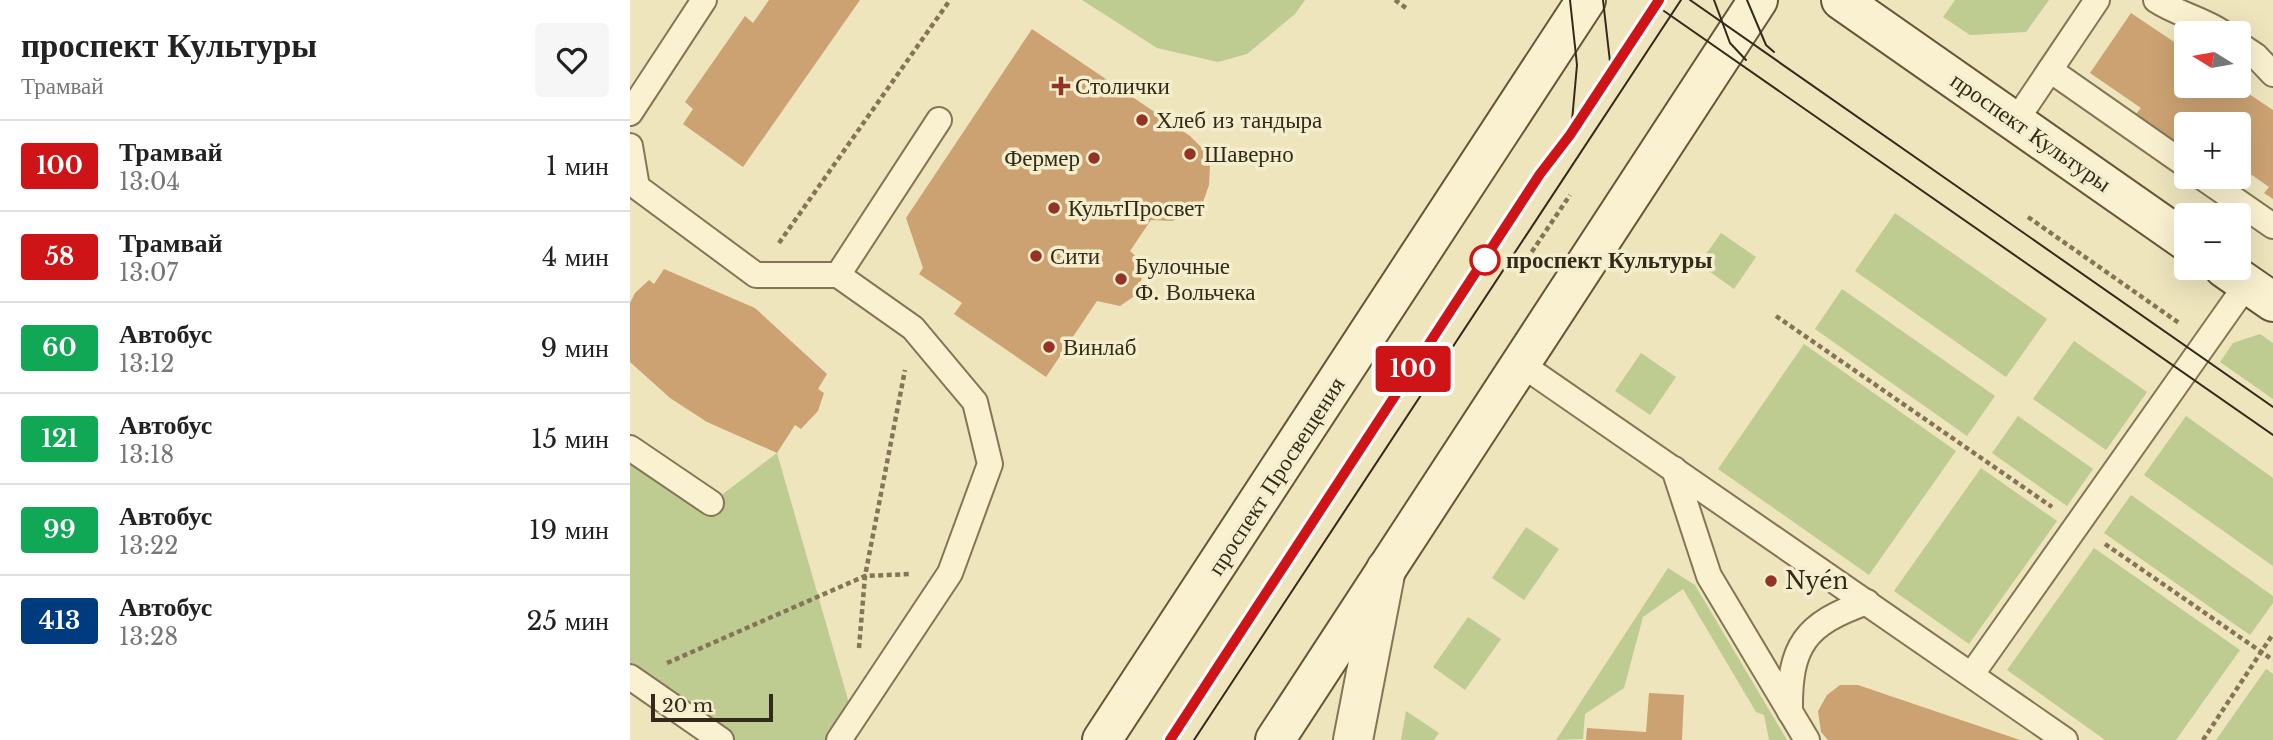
<!DOCTYPE html>
<html lang="ru">
<head>
<meta charset="utf-8">
<style>
  body { margin:0; font-family:"Libre Baskerville",serif; background:#f6f6f6; color:#222; height:100vh; display:flex; flex-direction:column; font-size:26px; white-space:nowrap }
  * { box-sizing:border-box; margin:0 }
  p { font-size:23px; color:#767676 }
  .icon { flex:none; width:38px; height:38px; fill:none; stroke:currentColor; stroke-width:2; stroke-linecap:round; stroke-linejoin:round }
  .map { position:relative; flex:1; overflow:hidden }
  .details { display:flex; flex-direction:column; background:#fff; width:630px }
  .details>* { flex:none }
  .badge { padding:0 14px; border-radius:5px; font-size:24px; line-height:46px }
  .needle { width:46px; rotate:281deg }
  .fabs { position:absolute; left:1544px; top:21px; display:grid; gap:14px }
  .fabs a { display:grid; place-items:center; width:77px; height:77px; border-radius:7px; background:#fff; box-shadow:0 7px 28px #0002; font-size:35px }
  .scale { position:absolute; left:21px; bottom:18px; width:122px; box-sizing:border-box; padding-left:7px; border:4px solid #342a1b; border-top:0; font-size:19px; line-height:24px; white-space:nowrap; color:#342a1b; -webkit-text-stroke:5px #f5eecc; paint-order:stroke }
  .map>.badge { position:absolute; translate:-50% -50%; box-shadow:0 0 0 4px #fff }
  .round { display:grid; place-items:center; flex:none; width:74px; height:74px; border-radius:7px; background:#f6f6f6 }
  .headline { display:flex; align-items:center; justify-content:space-between; height:119px; padding:0 21px }
  h1 { font-size:33px; font-weight:700; line-height:52px }
  ul { padding:0; list-style:none }
  li { display:flex; align-items:center; gap:21px; height:91px; padding:0 21px; border-top:2px solid #e0e0e0 }
  li div { flex:1 }
  li b { display:block; font-size:26px }
  li em { font-style:normal }
  li .badge { min-width:77px; font-weight:700; text-align:center }
  main { display:flex; flex:1; min-height:0 }
  .map>svg:first-child { display:block }
  .green { fill:#becb91 }
  .building { fill:#cca272 }
  .lines { fill:none; stroke-linecap:round; stroke-linejoin:round }
  .lane-casing { stroke:#857556; stroke-width:28 }
  .street-casing { stroke:#857556; stroke-width:42 }
  .secondary-casing { stroke:#675539; stroke-width:42 }
  .path { stroke:#857556; stroke-width:4.5; stroke-dasharray:5 3.5; stroke-linecap:butt }
  .lane { stroke:#f9f1cf; stroke-width:24 }
  .street { stroke:#f9f1cf; stroke-width:38 }
  .secondary { stroke:#f9f1cf; stroke-width:38 }
  .tram { stroke:#342a1b; stroke-width:2 }
  .line-casing { stroke:#fff; stroke-width:16 }
  .line { stroke:#ce1417; stroke-width:10 }
  .poi-dot { fill:#943226; stroke:#f5eecc; stroke-width:2.5 }
  .stop-dot { fill:#fff; stroke:#ce1417; stroke-width:3.5 }
  .labels { text-anchor:middle; dominant-baseline:central; stroke-width:7; stroke-linejoin:round; paint-order:stroke }
  .poi-label { font-size:23px; fill:#342a1b; stroke:#f5eecc; text-anchor:start }
  .street-label { font-size:23px; fill:#342a1b; stroke:#f5eecc }
  .stop-label { font-size:23px; font-weight:bold; fill:#342a1b; stroke:#f5eecc; text-anchor:start }
</style>
</head>
<body>
<main>
<section class="details">
<div class="headline"><div><h1>проспект Культуры</h1><p>Трамвай</p></div><a class="round"><svg class="icon" aria-label="heart" viewBox="0 0 24 24"><path d="M12 20l-8-8c-3-5 5-10 8-4 3-6 11-1 8 4z"/></svg></a></div>
<ul>
<li><span class="badge" style="background:#ce1417;color:#fff">100</span><div><b>Трамвай</b><p>13:04</p></div><em>1 мин</em></li>
<li><span class="badge" style="background:#ce1417;color:#fff">58</span><div><b>Трамвай</b><p>13:07</p></div><em>4 мин</em></li>
<li><span class="badge" style="background:#10a855;color:#fff">60</span><div><b>Автобус</b><p>13:12</p></div><em>9 мин</em></li>
<li><span class="badge" style="background:#10a855;color:#fff">121</span><div><b>Автобус</b><p>13:18</p></div><em>15 мин</em></li>
<li><span class="badge" style="background:#10a855;color:#fff">99</span><div><b>Автобус</b><p>13:22</p></div><em>19 мин</em></li>
<li><span class="badge" style="background:#003b80;color:#fff">413</span><div><b>Автобус</b><p>13:28</p></div><em>25 мин</em></li>
</ul>
</section>
<div class="map">
<svg width="1643" height="740" viewBox="0 0 1643 740">
  <rect width="100%" height="100%" fill="#eee5bd"/>
  <g class="green">
    <polygon points="452,0 675,0 665,14 617,54 588,62 527,48"/>
    <polygon points="1325,0 1419,0 1396,32 1340,35 1313,17"/>
    <polygon points="1265,213 1417,319 1376,377 1225,271"/>
    <polygon points="1091,233 1126,257 1104,289 1069,264"/>
    <polygon points="1212,289 1365,396 1337,436 1185,329"/>
    <polygon points="1630,334 1643,343 1643,399 1590,362 1603,343"/>
    <polygon points="1444,341 1517,392 1476,450 1403,399"/>
    <polygon points="1174,344 1326,451 1239,575 1088,469"/>
    <polygon points="1011,353 1046,377 1020,415 985,391"/>
    <polygon points="1388,416 1463,469 1437,506 1362,453"/>
    <polygon points="1556,416 1643,478 1643,566 1514,475"/>
    <polygon points="0,448 81,503 147,453 223,717 209,740 91,740 0,677"/>
    <polygon points="1351,468 1427,521 1339,644 1264,591"/>
    <polygon points="1501,495 1643,596 1643,603 1620,635 1474,533"/>
    <polygon points="896,527 929,549 894,600 862,578"/>
    <polygon points="1464,548 1610,650 1546,740 1475,740 1377,670"/>
    <polygon points="1038,568 1065,585 1157,740 1139,740 1134,715 1126,712 1053,589 1013,617 994,688 955,714 953,739 926,740"/>
    <polygon points="838,617 871,639 835,690 803,667"/>
    <polygon points="1636,669 1643,674 1643,740 1586,740"/>
    <polygon points="776,711 809,733 804,740 771,740"/>
  </g>
  <g class="building">
    <polygon points="139,0 230,0 113,167 53,124 63,109 55,102 115,16 123,23"/>
    <polygon points="1501,13 1556,50 1556,86 1608,86 1608,60 1616,80 1610,88 1643,110 1643,199 1634,193 1639,187 1619,173 1615,180 1608,175 1608,124 1556,124 1556,148 1506,114 1511,108 1460,73"/>
    <polygon points="402,29 560,136 573,149 580,166 579,185 573,202 559,215 542,221 521,220 500,251 509,259 513,270 509,293 490,306 467,301 416,377 324,314 332,303 289,274 293,268 276,218"/>
    <polygon points="34,269 125,308 197,374 188,389 194,393 188,411 171,429 165,425 147,453 77,422 40,398 0,362 0,303 5,293 19,280 24,284"/>
    <polygon points="1210,685 1228,685 1390,740 1198,740 1191,732 1188,711 1197,695"/>
    <polygon points="1019,693 1054,695 1052,740 956,740 957,728 1016,732"/>
  </g>
  <g class="lines">
    <g class="lane-casing">
      <g id="lane">
        <path d="M 1526,0 C 1547,14 1573,19 1593,33"/>
        <polyline points="1608,44 1626,56 1643,74"/>
        <polyline points="1420,70 1556,165"/>
        <polyline points="0,113 74,0"/>
        <polyline points="1385,122 1467,0"/>
        <polyline points="0,146 7,187 126,275 208,275 309,120"/>
        <polyline points="1572,177 1643,226"/>
        <polyline points="208,275 283,328 345,402 360,464 320,573 209,740"/>
        <polyline points="891,364 1435,740"/>
        <polyline points="0,448 81,503"/>
        <polyline points="1044,469 1079,576 1177,740"/>
        <polyline points="1342,674 1617,284"/>
        <polyline points="0,677 91,740"/>
        <path d="M 1160,712 C 1159,645 1175,624 1237,602"/>
      </g>
    </g>
    <g class="street-casing">
      <polyline id="street" points="723,740 756,569"/>
    </g>
    <g class="secondary-casing">
      <g id="secondary">
        <polyline points="1211,0 1556,241"/>
        <polyline points="1594,268 1643,302"/>
        <polyline points="472,740 956,0"/>
        <polyline points="645,740 1128,0"/>
      </g>
    </g>
    <g class="path">
      <polyline points="765,0 776,8"/>
      <polyline points="1398,217 1549,323"/>
      <polyline points="149,243 320,0"/>
      <polyline points="897,259 940,195"/>
      <polyline points="1146,316 1422,507"/>
      <polyline points="1475,544 1643,660"/>
      <polyline points="229,648 235,576 275,370"/>
      <polyline points="37,663 235,576 280,574"/>
      <polyline points="1573,740 1643,634"/>
    </g>
    <use href="#lane" class="lane"/>
    <use href="#street" class="street"/>
    <use href="#secondary" class="secondary"/>
    <g class="tram">
      <polyline points="940,0 947,65 941,132"/>
      <polyline points="973,0 980,62 977,75"/>
      <polyline points="1060,0 1643,407"/>
      <polyline points="1084,0 1100,43 1116,60"/>
      <polyline points="1117,0 1136,45 1144,52"/>
      <polyline points="1034,11 1643,435"/>
      <polyline points="540,740 910,175 940,135 1029,0"/>
      <polyline points="564,740 1051,0"/>
    </g>
  </g>
  <g class="lines">
    <g class="line-casing">
      <polyline id="line" points="540,740 910,174 940,135 1029,0"/>
    </g>
    <use href="#line" class="line"/>
  </g>
  <g class="poi-dot">
    <path d="M427.5 75.5h7v7h7v7h-7v7h-7v-7h-7v-7h7z"/>
    <circle cx="512" cy="120" r="7"/>
    <circle cx="560" cy="154" r="7"/>
    <circle cx="464" cy="158" r="7"/>
    <circle cx="424" cy="208" r="7"/>
    <circle cx="406" cy="256" r="7"/>
    <circle cx="491" cy="279" r="7"/>
    <circle cx="419" cy="347" r="7"/>
    <circle cx="1141" cy="581" r="7"/>
  </g>
  <circle class="stop-dot" cx="855" cy="260" r="14"/>
  <g class="labels">
    <g class="poi-label">
      <text x="445" y="86">Столички</text>
      <text x="526" y="120">Хлеб из тандыра</text>
      <text x="574" y="154">Шаверно</text>
      <text x="450" y="158" text-anchor="end">Фермер</text>
      <text x="438" y="208">КультПросвет</text>
      <text x="420" y="256">Сити</text>
      <text x="505" y="266">Булочные<tspan x="505" dy="26">Ф. Вольчека</tspan></text>
      <text x="433" y="347">Винлаб</text>
      <text x="1155" y="581">Nyén</text>
    </g>
    <g class="street-label">
      <text transform="translate(1401 132) rotate(35)">проспект Культуры</text>
      <text transform="translate(646 476) rotate(-57)">проспект Просвещения</text>
    </g>
    <g class="stop-label">
      <text x="876" y="260">проспект Культуры</text>
    </g>
  </g>
</svg>
<div class="fabs">
<a><svg class="needle" viewBox="-14 -14 28 28"><path d="M0-13l5 13h-10z" fill="#e53935"/><path d="M0 13l5-13h-10z" fill="#767676"/></svg></a>
<a>+</a>
<a>−</a>
</div>
<div class="scale">20 m</div>
<b class="badge" style="left:783px;top:369px;background:#ce1417;color:#fff">100</b>
</div>
</main>
</body>
</html>
